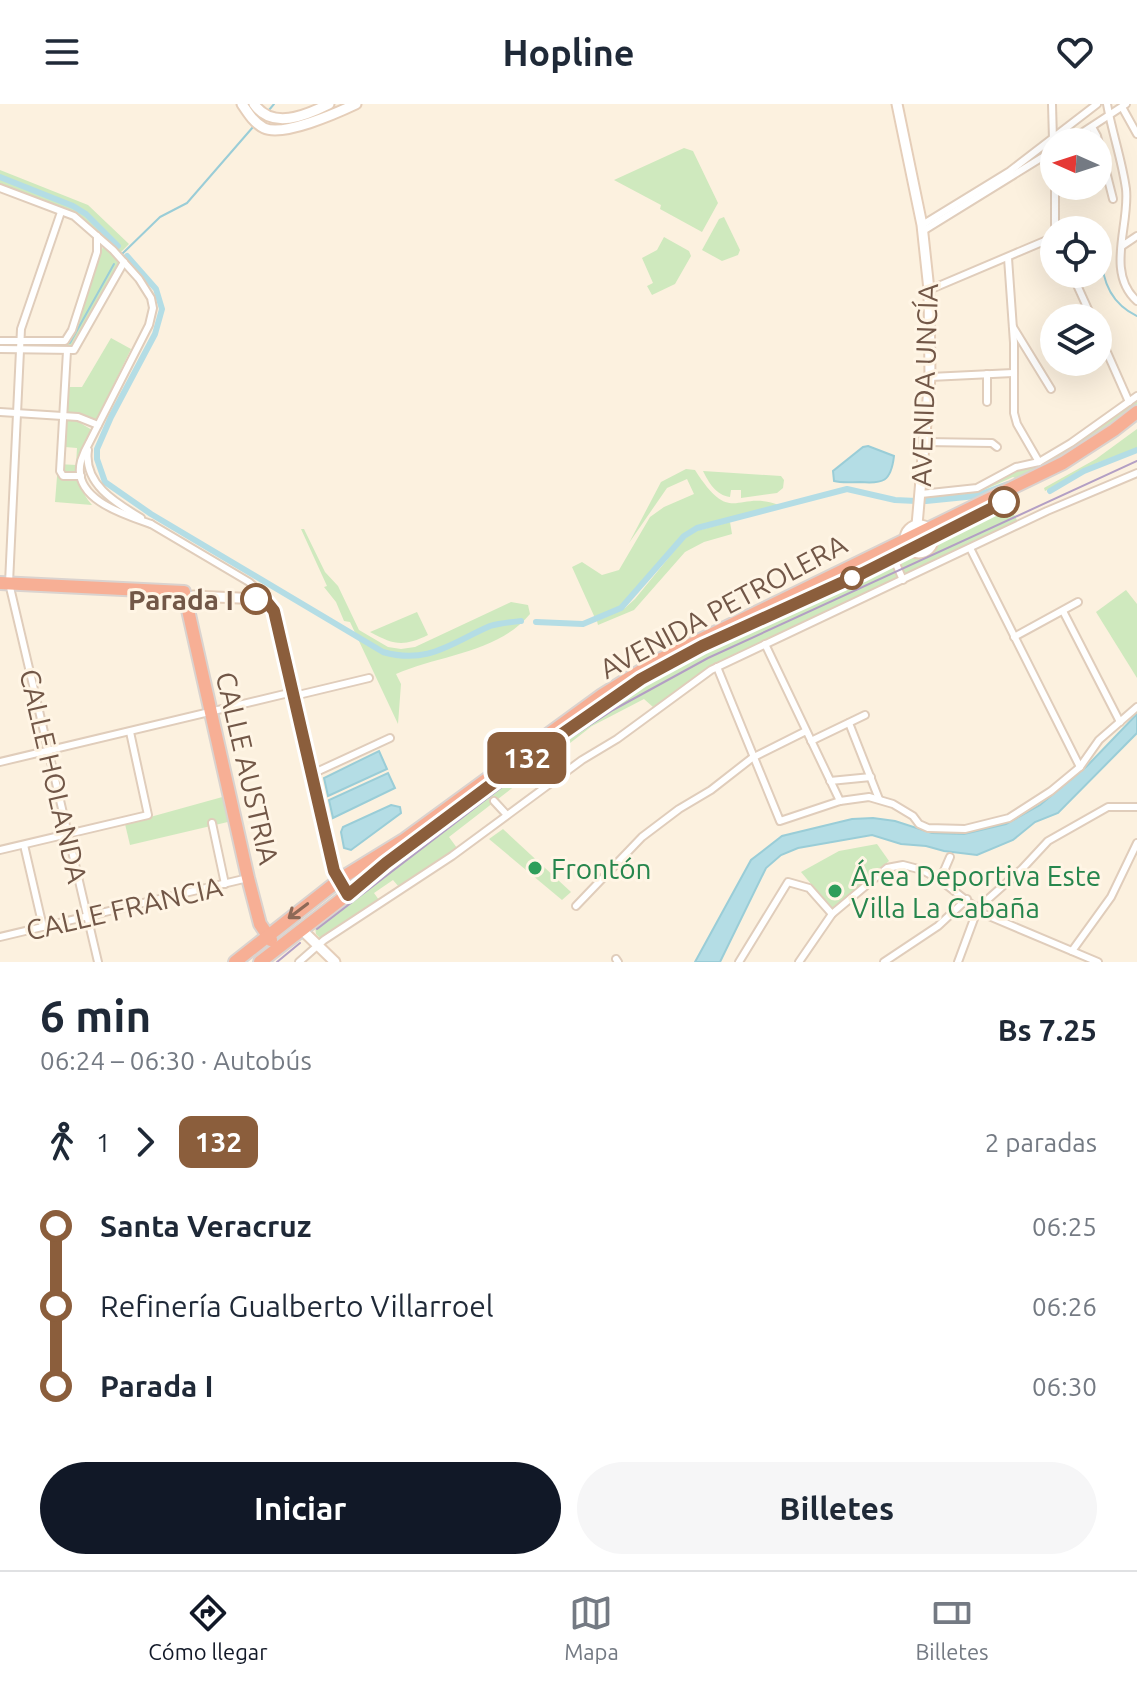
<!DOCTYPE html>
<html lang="es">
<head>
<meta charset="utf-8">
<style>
  body { margin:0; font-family:Ubuntu,sans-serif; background:#f6f6f7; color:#1f2937; height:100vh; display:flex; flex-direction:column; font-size:30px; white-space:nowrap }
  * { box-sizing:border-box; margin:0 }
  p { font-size:26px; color:#747a83 }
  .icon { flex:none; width:44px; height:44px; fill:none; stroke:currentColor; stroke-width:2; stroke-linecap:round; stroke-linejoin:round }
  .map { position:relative; height:858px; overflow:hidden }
  .details { display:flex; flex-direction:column; background:#fff; flex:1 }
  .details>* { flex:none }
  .badge { padding:0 16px; border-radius:12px; font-size:28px; line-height:52px }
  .needle { width:52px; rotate:273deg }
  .controls { position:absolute; left:1040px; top:24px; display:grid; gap:16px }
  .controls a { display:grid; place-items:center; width:72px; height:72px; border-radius:50%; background:#fff; box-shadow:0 8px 32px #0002; font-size:40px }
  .map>.badge { position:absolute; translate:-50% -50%; box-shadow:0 0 0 4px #fff }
  .legs { display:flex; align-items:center; gap:12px; height:88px; padding:0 40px; font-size:26px }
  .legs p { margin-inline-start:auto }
  .headline { display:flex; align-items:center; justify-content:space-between; height:136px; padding:0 40px }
  h1 { font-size:44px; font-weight:700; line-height:60px }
  .primary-button { display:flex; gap:16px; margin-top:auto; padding:16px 40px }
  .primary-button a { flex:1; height:92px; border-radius:48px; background:#111827; color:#fff; font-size:32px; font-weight:700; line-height:92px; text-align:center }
  .primary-button a+a { background:#f6f6f7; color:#1f2937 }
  ul { padding:0 40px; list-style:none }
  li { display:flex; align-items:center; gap:28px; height:80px; font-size:30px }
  li i { display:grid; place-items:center; width:12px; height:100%; margin:0 10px; background:currentColor }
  li i::after { content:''; width:20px; height:20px; margin:-10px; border:6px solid; border-radius:50%; background:#fff }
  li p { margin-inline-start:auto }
  li:first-child i { background:linear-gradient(#0000 50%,currentColor 0) }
  li:last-child i { background:linear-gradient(currentColor 50%,#0000 0) }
  header { display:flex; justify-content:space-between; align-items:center; height:104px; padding:0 40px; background:#fff; font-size:36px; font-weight:700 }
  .tabs { display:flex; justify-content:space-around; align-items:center; height:112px; border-top:2px solid #e0e1e3; background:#fff; font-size:22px; color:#747a83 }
  .tabs a { display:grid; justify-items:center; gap:4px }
  .tabs .active { color:#111827 }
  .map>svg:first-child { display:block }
  .green { fill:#cfe9be }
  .water { fill:#b4dde5; stroke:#9acdd7; stroke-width:2 }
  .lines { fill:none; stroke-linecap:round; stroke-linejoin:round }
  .stream { stroke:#9acdd7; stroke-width:2 }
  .canal { stroke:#b4dde5; stroke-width:6 }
  .street-casing { stroke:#e0cdbb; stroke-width:10 }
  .secondary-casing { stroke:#e5ceb9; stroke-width:13 }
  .highway-casing { stroke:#dad3cf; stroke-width:16 }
  .street { stroke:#fff; stroke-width:6 }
  .secondary { stroke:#fff; stroke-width:9 }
  .highway { stroke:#f7af95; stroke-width:12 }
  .tram { stroke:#b39fc4; stroke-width:2 }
  .oneway { stroke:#8d6957 }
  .line-1-casing { stroke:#fff; stroke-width:18 }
  .line-1 { stroke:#8b5e3c; stroke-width:12 }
  .stop-1-dot { fill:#fff; stroke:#8b5e3c; stroke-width:4 }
  .leisure-dot { fill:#2e9e5b; stroke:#fff5e5; stroke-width:3 }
  .labels { text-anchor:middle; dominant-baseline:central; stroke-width:6; stroke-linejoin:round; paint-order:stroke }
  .street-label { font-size:28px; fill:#725747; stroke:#fff5e5 }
  .stop-label { font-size:28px; font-weight:bold; fill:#725747; stroke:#fff5e5; text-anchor:end }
  .leisure-label { font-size:28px; fill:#27864d; stroke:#fff5e5; text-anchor:start }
</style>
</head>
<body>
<header><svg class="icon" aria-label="menu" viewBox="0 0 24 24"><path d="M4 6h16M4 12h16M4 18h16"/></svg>Hopline<svg class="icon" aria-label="heart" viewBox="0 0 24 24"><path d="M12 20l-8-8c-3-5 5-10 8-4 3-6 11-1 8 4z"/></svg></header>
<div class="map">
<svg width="1137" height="858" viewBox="0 0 1137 858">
  <rect width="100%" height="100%" fill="#fcf1df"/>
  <g class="green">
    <polygon points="684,44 693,47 718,99 702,128 660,105 661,101 614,76"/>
    <polygon points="0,66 88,101 129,140 120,149 80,111 0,80"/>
    <polygon points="724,113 740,146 738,151 722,157 702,146 719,115"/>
    <polygon points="664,133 689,147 691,152 675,180 652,191 647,182 653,179 642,154 657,146"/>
    <polygon points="103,142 121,160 77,238 71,243 24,243 24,238 65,238 74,231"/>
    <polygon points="111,234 131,245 96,317 78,309 67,309 69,283 82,283"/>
    <path d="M 1137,296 L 1137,301 C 1100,329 1060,357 1017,375 L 1013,373 L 975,390 L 924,395 L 924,393 L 972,388 L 1016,366 L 1036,362 L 1071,343 Z"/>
    <path d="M 66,316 L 77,317 L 92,326 C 80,354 70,375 92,401 L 55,398 L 58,360 L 76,361 L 77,344 L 65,343 Z"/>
    <polygon points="1137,325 1137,344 1097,359 1045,387 1044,384 1096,355"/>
    <path d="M 686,365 L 695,366 C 732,424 736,385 779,401 L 695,423 L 685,429 L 629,495 L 619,504 L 595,514 L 572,463 L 582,458 L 602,471 L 619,466 L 650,413 L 664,403 L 694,390 L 687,375 L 667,384 L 629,439 L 661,378 Z"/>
    <path d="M 703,367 L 781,372 L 784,376 L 783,384 L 777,389 L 741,394 L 741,386 L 731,386 L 730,393 C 716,391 709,379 703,367 Z"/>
    <polygon points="1010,403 1018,418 713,561 653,603 644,595 592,622 449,733 457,744 399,783 393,776 374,789 379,796 320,834 316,830 315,822 533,655 588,615 639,583 750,526 866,472 909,453 923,450 944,434"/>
    <polygon points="730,418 732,430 704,438 685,448 634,506 598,521 597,517 625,504 635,495 684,435 696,427"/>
    <path d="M 301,425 L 304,425 L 325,468 L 338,482 L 359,526 L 388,543 L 401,545 L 415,543 L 511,498 L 528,501 L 530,510 C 498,549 439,551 396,570 L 401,580 L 398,620 L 350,518 L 344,517 L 336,498 L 324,483 L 327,482 Z"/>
    <polygon points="1126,486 1137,500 1137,574 1096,508"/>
    <path d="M 417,508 L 428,531 C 403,543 394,541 370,528 Z"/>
    <polygon points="226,692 232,717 130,741 125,720"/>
    <polygon points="503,725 571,788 562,796 489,735"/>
    <polygon points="877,740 889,757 832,805 801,768 839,747"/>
  </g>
  <g class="water">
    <path d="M 868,342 L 894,352 C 891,378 883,380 860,378 C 851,378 842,379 834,377 L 833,367 L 863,343 Z"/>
    <polygon points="1137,610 1137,629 1058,709 1035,718 1013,736 977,751 944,747 926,742 901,740 872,731 798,744 781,751 766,764 720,858 695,858 751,756 782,732 852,715 873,714 895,717 932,729 964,730 1006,720 1040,701 1087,662"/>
    <polygon points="379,647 387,665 328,692 324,674"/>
    <polygon points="388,669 395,684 333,714 329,696"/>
    <polygon points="391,701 400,703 401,709 351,746 344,744 341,728 343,723"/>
  </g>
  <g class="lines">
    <g class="stream">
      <polyline points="269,6 274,0"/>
      <path d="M 1102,142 C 1100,171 1108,198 1137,212"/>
      <polyline points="122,150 160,113 187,99 253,23"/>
      <polyline points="50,240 70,239 114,160"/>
    </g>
    <g class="canal">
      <polyline points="0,73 73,102 86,110 118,142"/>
      <path d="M 127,152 L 156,185 L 162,205 L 155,230 L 111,313 L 97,345 L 97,355 L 105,378 L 151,410 L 383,548 C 428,561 451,539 490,522 C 500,519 511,518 521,517"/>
      <polyline points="1050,387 1084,367 1137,346"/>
      <polyline points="926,397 976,392 1008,380"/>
      <polyline points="536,518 583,520 621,504 684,432 697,424 847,385 895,396 916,397"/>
    </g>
    <g class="street-casing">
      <g id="street">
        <polyline points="1052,0 1053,36"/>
        <path d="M 1107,0 C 1112,28 1122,56 1126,85 C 1130,121 1105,168 1137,197"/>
        <polyline points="1122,3 1137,30"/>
        <polyline points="1092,23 1097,32 1113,95"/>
        <polyline points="1068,38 1126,0"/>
        <polyline points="1055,82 1055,126"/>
        <path d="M 0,84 L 74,112 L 113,146 L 139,175 L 151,194 L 153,204 L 149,221 L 89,339 C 86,344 83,351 81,357 C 71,395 125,411 151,420"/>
        <polyline points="61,108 21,225 9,479 98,858"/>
        <polyline points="922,121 1010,67 1097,0"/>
        <polyline points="923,127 1054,46"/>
        <polyline points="1122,142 1137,132"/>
        <polyline points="1008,154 1014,239 1014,309 1017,320 1039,358"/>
        <polyline points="1072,170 1092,214"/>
        <polyline points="929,186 1054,133"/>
        <polyline points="1013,223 1051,285"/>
        <polyline points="1098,228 1129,298"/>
        <polyline points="0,237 65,237 72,226 97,148 97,132"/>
        <polyline points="0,245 74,246 124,158"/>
        <polyline points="67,247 60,367 63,372 81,372"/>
        <polyline points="987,270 987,298"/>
        <polyline points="930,273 1013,269"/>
        <polyline points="0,308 78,313 98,321"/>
        <polyline points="925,338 992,339 997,343"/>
        <path d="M 88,346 C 83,380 116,399 141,414"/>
        <polyline points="921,390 977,384 1016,363 1039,358 1071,339 1137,292"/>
        <polyline points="151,420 249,478 259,487 260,495"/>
        <polyline points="970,444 1080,663"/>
        <polyline points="893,453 903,476"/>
        <polyline points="1063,507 1120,618"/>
        <polyline points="1014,533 1078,498"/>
        <polyline points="765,540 840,697"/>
        <polyline points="717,563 780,717 840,697 869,693 893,700 913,712 919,720 928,724 965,725 1009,714 1051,687 1080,663 1099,636 1137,603"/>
        <polyline points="294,592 369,574"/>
        <polyline points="849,619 879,695"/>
        <polyline points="811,637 865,611"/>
        <polyline points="0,658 293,588"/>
        <polyline points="312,670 390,634"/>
        <polyline points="830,677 871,673"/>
        <polyline points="494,697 507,711"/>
        <polyline points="212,719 225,780"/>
        <polyline points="24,741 43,823"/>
        <polyline points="0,746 148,711 130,628"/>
        <polyline points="940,776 950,753"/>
        <polyline points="576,802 642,733 679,705 711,686 752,654 806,627"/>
        <polyline points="0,833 248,774"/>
        <polyline points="1072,847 1111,793 1137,739"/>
        <polyline points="616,855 618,858"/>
        <polyline points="299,858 324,836 452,752 582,656 617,635 711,566 1047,407 1137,369"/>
        <polyline points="739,858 788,778 809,784 832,810"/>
        <polyline points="799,858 832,810 887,764 903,761 922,766 940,776 984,810 1098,858"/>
        <polyline points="884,858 938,822 967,795"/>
        <polyline points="958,858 978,804 1022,765 1048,737 1108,703 1137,703"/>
      </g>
    </g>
    <g class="secondary-casing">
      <g id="secondary">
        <path d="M 242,0 C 248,9 254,19 264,24 C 283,33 337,9 356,0"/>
        <path d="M 254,0 C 272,26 305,12 329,0"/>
        <polyline points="897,0 922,121 929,186 930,273 917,421"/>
        <circle cx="919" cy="435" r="14"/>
        <polyline points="185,494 193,492 260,495 266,497 274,507 334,767 348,791"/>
        <polyline points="302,826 335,858"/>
      </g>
    </g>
    <g class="highway-casing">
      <g id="highway">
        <polyline points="0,479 184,488 248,774 260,820 271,836"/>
        <polyline points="705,541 863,469 955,422"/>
        <polyline points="235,858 343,773 405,735 602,591 655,558 1063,359 1114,326 1137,308"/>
        <polyline points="260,858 422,733"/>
      </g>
    </g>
    <use href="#street" class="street"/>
    <use href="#secondary" class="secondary"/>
    <use href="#highway" class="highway"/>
    <g class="tram">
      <polyline points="317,825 541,653 613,606 708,554 1137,357"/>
      <polyline points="277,858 300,839"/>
    </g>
  </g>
  <defs><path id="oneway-shaft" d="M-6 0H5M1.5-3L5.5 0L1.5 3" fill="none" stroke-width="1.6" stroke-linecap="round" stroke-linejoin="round" transform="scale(2)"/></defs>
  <use class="oneway" href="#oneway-shaft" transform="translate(298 807) rotate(143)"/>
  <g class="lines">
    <g class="line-1-casing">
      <polyline id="line-1" points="256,495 266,497 274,507 334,767 348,791 386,759 516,662 641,575 702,542 863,469 1004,398"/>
    </g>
    <use href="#line-1" class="line-1"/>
  </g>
  <g class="stop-1-dot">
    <circle cx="1004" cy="398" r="14"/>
    <circle cx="852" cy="474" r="10"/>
    <circle cx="256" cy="495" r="14"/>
  </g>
  <g class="leisure-dot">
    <circle cx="535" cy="764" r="8"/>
    <circle cx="835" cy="787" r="8"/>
  </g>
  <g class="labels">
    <g class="street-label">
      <text transform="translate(924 281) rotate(-88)">AVENIDA UNCÍA</text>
      <text transform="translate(723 502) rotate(-28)">AVENIDA PETROLERA</text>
      <text transform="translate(248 664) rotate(77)">CALLE AUSTRIA</text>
      <text transform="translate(54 672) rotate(77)">CALLE HOLANDA</text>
      <text transform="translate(124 804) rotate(-13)">CALLE FRANCIA</text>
    </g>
    <g class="stop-label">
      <text x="234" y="495">Parada I</text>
    </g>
    <g class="leisure-label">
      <text x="551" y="764">Frontón</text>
      <text x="851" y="771">Área Deportiva Este<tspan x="851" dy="32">Villa La Cabaña</tspan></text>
    </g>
  </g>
</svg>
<div class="controls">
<a><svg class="needle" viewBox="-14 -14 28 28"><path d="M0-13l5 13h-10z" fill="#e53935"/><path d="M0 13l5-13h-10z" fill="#747a83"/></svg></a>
<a><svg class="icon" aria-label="locate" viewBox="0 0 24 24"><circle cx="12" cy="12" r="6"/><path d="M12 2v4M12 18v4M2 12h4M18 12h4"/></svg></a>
<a><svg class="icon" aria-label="layers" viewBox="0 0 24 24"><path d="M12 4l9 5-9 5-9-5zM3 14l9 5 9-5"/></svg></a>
</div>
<b class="badge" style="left:527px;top:654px;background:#8b5e3c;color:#fff">132</b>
</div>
<section class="details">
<div class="headline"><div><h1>6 min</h1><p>06:24 – 06:30 · Autobús</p></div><b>Bs 7.25</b></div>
<div class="legs"><svg class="icon" aria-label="walk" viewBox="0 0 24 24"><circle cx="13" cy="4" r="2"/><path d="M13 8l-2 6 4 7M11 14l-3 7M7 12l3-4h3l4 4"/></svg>1<svg class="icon" aria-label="forward" viewBox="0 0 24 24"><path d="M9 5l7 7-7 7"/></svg><b class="badge" style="background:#8b5e3c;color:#fff">132</b><p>2 paradas</p></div>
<ul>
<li><i style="color:#8b5e3c"></i><b>Santa Veracruz</b><p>06:25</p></li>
<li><i style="color:#8b5e3c"></i><span>Refinería Gualberto Villarroel</span><p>06:26</p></li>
<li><i style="color:#8b5e3c"></i><b>Parada I</b><p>06:30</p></li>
</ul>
<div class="primary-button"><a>Iniciar</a><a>Billetes</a></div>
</section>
<nav class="tabs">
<a class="active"><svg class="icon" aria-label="directions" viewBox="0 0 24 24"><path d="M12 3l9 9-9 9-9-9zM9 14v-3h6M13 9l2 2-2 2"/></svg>Cómo llegar</a>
<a><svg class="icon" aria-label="map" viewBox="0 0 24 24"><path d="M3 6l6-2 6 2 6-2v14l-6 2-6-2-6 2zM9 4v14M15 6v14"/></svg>Mapa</a>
<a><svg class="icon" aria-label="tickets" viewBox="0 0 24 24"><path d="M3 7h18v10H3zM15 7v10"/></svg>Billetes</a>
</nav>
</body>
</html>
